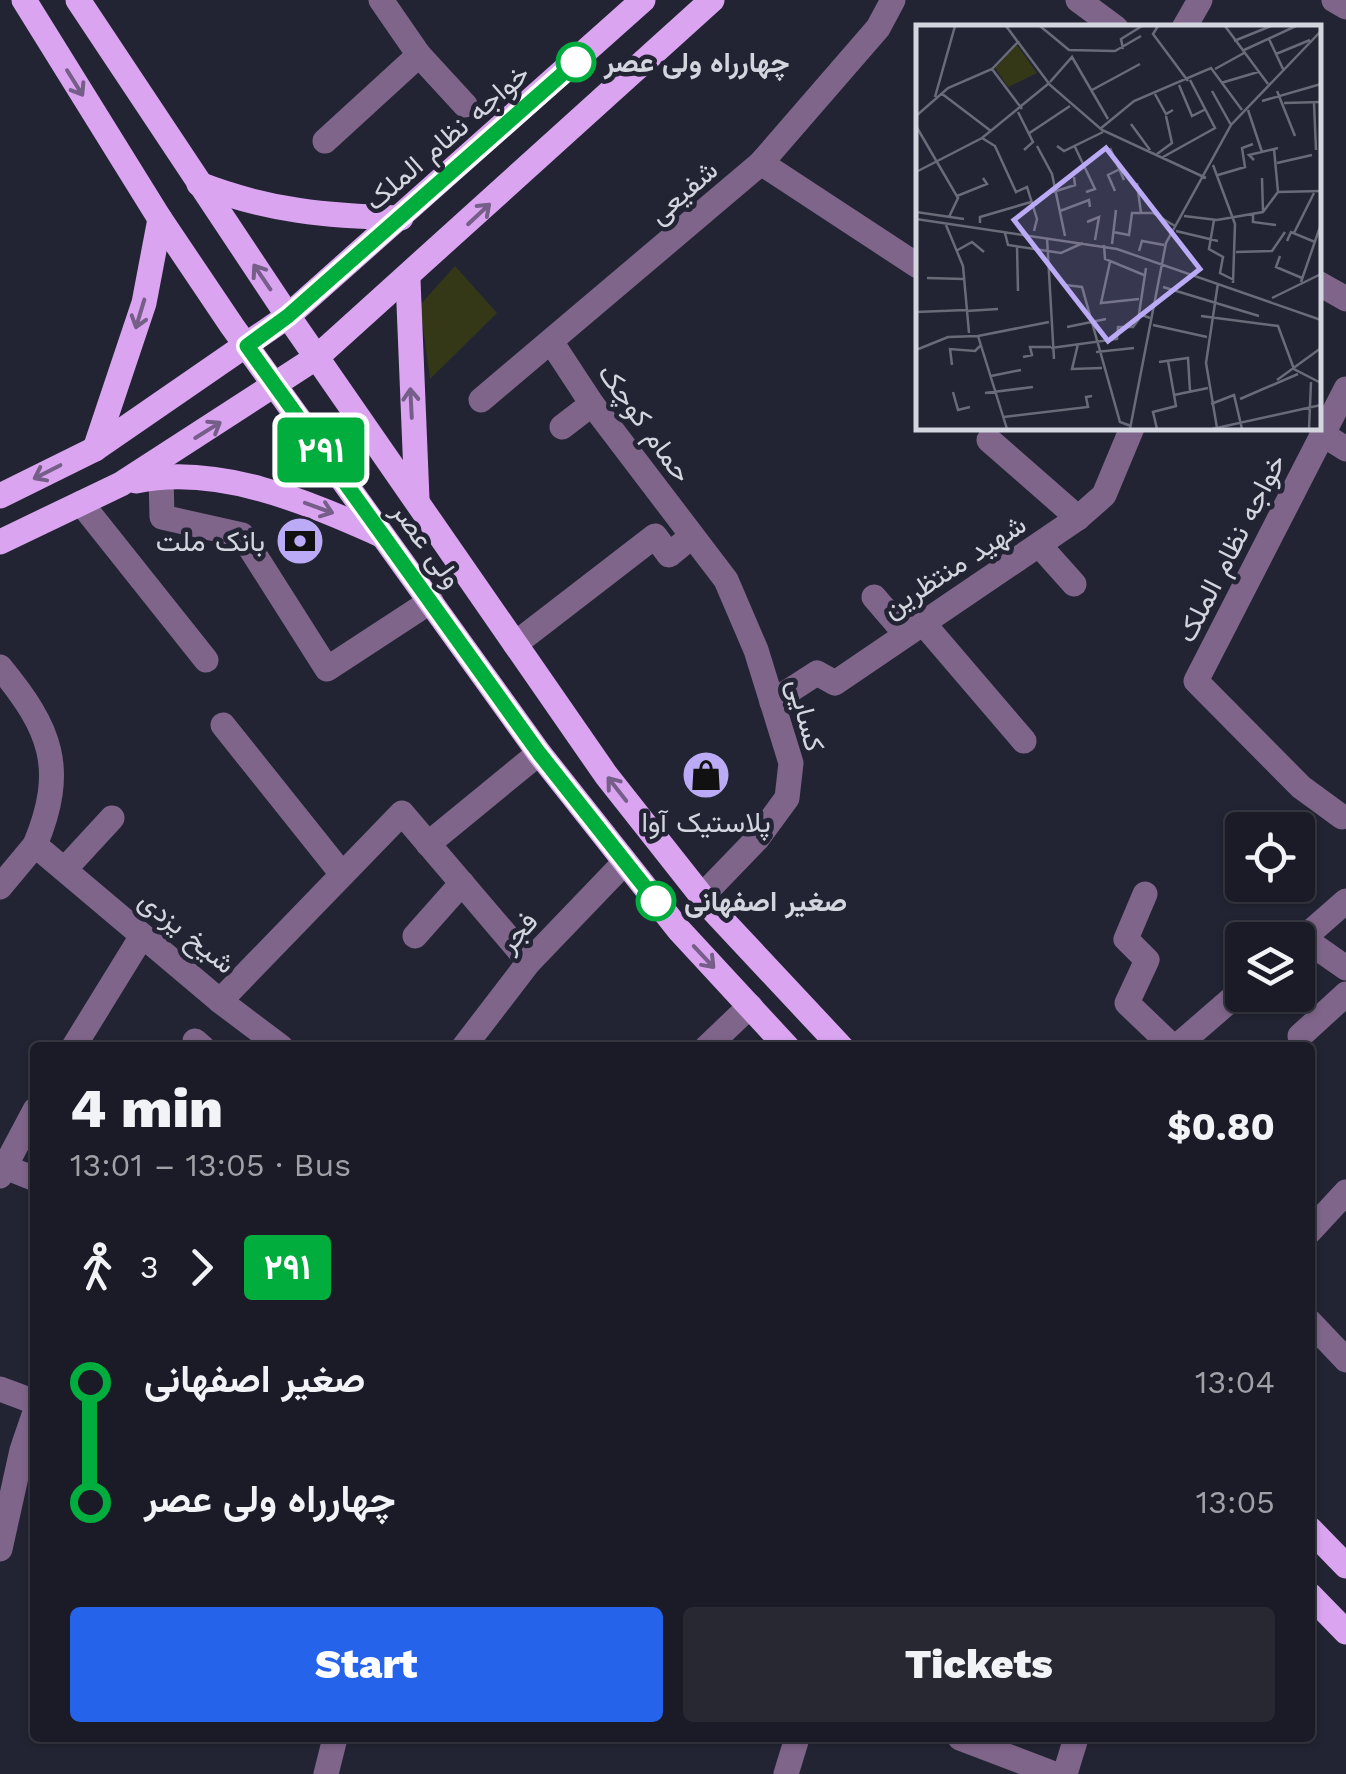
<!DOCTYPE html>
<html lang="en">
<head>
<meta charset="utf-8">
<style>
  body { margin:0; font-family:"Work Sans",Vazirmatn,sans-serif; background:#272832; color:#f1f3f6; height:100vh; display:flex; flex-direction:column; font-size:38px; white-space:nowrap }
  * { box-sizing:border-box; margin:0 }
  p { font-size:32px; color:#9fa1a7 }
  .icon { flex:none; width:55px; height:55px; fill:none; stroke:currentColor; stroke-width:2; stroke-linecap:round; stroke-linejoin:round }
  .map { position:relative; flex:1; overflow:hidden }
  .side { position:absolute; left:30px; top:1042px; width:1285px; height:700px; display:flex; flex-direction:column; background:#1a1b26; border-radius:10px; box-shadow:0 2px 8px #0004,0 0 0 2px #383943 }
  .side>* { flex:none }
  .badge { padding:0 20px; border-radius:8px; font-size:35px; line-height:65px }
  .controls { position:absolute; left:1225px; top:812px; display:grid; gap:20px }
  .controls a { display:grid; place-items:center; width:90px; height:90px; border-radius:10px; background:#1a1b26; box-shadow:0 2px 8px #0004,0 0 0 2px #383943; font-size:50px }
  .map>.badge { position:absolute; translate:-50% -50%; box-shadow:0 0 0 5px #fff }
  .legs { display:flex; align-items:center; gap:15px; height:110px; padding:0 40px; font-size:32px }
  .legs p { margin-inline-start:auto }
  .summary { display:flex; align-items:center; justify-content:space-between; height:170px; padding:0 40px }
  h1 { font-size:55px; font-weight:800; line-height:75px }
  .cta { display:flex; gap:20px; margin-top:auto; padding:20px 40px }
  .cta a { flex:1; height:115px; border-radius:10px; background:#2563eb; color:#fff; font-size:40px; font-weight:800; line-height:115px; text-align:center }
  .cta a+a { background:#272832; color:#f1f3f6 }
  ul { padding:0 40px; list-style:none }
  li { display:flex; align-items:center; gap:35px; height:120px; font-size:38px }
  li i { display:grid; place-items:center; width:15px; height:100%; margin:0 12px; background:currentColor }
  li i::after { content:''; width:25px; height:25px; margin:-12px; border:8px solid; border-radius:50%; background:#1a1b26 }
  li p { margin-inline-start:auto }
  li:first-child i { background:linear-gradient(#0000 50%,currentColor 0) }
  li:last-child i { background:linear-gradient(currentColor 50%,#0000 0) }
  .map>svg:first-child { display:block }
  .green { fill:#343817 }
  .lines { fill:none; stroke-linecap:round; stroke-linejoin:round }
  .minor { stroke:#7f658a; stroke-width:25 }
  .major { stroke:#daa4f1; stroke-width:25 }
  .oneway { stroke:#755e88 }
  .line-1-casing { stroke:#fff; stroke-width:22 }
  .line-1 { stroke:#00ad3d; stroke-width:15 }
  .stop-1-dot { fill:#fff; stroke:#00ad3d; stroke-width:5 }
  .labels { text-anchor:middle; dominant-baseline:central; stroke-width:9; stroke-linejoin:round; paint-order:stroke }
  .stop-label { font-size:28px; font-weight:bold; fill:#d3d5df; stroke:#222433; text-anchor:start }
  .street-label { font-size:28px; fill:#d3d5df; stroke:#222433 }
  .poi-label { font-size:28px; fill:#d3d5df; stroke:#222433; text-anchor:end }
  .inset-road { fill:none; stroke:#696b78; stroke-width:2.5 }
  .view { fill:#bbaaf6; fill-opacity:0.15; stroke:#bbaaf6; stroke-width:5 }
  .inset-edge { fill:none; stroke:#d3d5df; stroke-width:5 }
</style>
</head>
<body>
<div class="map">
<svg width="1346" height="1774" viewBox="0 0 1346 1774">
  <rect width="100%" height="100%" fill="#222433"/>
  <polygon class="green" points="455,266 497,313 430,379 420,305"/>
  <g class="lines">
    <g class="minor">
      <polyline points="381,0 419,55 465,105"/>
      <polyline points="1078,0 1116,28"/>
      <polyline points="1334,0 1346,7"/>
      <polyline points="1184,28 1200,0"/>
      <polyline points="325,141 419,55"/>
      <polyline points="761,163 918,266"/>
      <polyline points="1318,283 1346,299"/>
      <polyline points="552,343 592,404 726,580 756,650 791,763 787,798 757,839 702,896"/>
      <polyline points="481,400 761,163 878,28 893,0"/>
      <polyline points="562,427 592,404"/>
      <polyline points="1322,434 1346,449"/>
      <polyline points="989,440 1078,518"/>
      <polyline points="161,476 162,517 242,535 327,669 431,601"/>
      <polyline points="81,503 206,660"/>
      <polyline points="1040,546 1074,584"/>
      <polyline points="874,597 905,633"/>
      <polyline points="923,623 1024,741"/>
      <polyline points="515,644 655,536 669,555 692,536"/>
      <path d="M 0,667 C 51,729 67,768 35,845 L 220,1001 L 402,813 L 529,962"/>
      <polyline points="772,702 817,673 835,683 1078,518 1104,495 1132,428"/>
      <polyline points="223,725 342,874"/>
      <polyline points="1342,817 1301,787 1196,681 1346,389"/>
      <polyline points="428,844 539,753"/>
      <polyline points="65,869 112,818"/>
      <polyline points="0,887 35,845"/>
      <polyline points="1145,894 1126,939 1147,960 1127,1003 1174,1048"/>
      <polyline points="415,936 462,883"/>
      <polyline points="1303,938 1346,968"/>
      <polyline points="1298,943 1346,901"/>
      <polyline points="220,1001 281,1047"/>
      <polyline points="1300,1036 1346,994"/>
      <polyline points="195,1041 203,1048"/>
      <polyline points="73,1048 142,936"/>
      <polyline points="463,1048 529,962 625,862"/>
      <polyline points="706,1048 750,1006"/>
      <polyline points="1175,1048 1242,990"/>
      <polyline points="5,1167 35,1179"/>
      <polyline points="0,1176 35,1110"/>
      <polyline points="1310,1231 1346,1192"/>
      <polyline points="1310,1322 1346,1360"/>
      <polyline points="0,1389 35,1402"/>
      <polyline points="0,1549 22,1450 35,1412"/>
      <polyline points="960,1738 1054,1774"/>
      <polyline points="326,1774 335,1738"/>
      <polyline points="786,1774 797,1738"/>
      <polyline points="1065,1774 1076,1738"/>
    </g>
    <g class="major">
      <polyline points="24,0 160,219 232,326 539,753 679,930 788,1048"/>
      <polyline points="78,0 288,316 606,775 711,908 842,1048"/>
      <path d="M 199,184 C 268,211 328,216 401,218"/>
      <polyline points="408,280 417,499"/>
      <polyline points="95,449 144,303 160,219"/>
      <path d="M 136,481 C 218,464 307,502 381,535"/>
      <polyline points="0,496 95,449 288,316 643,0"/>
      <polyline points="0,542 121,484 317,357 712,0"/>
      <polyline points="1310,1529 1346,1566"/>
      <polyline points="1310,1595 1346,1632"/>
    </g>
  </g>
  <defs><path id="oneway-shaft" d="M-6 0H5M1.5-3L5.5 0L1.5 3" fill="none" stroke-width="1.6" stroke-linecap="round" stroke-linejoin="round" transform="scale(2.5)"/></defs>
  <g class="oneway">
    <use href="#oneway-shaft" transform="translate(75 83) rotate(58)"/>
    <use href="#oneway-shaft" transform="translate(479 214) rotate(-43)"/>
    <use href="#oneway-shaft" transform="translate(262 277) rotate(-124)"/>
    <use href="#oneway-shaft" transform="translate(140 314) rotate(107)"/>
    <use href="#oneway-shaft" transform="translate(411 403) rotate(-93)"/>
    <use href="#oneway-shaft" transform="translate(208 430) rotate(-32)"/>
    <use href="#oneway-shaft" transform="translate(47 472) rotate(153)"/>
    <use href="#oneway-shaft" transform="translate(319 508) rotate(20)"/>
    <use href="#oneway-shaft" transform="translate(617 789) rotate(-128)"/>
    <use href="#oneway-shaft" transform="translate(704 957) rotate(47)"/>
  </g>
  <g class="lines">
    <g class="line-1-casing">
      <polyline id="line-1" points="576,62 288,316 247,346 539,753 656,901"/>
    </g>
    <use href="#line-1" class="line-1"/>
  </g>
  <defs>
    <g id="bank-disc" transform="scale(2.5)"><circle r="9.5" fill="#bbaaf6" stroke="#222433"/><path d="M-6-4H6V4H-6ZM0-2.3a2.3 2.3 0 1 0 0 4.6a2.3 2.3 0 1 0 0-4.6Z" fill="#111"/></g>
    <g id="shop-disc" transform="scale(2.5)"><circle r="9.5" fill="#bbaaf6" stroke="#222433"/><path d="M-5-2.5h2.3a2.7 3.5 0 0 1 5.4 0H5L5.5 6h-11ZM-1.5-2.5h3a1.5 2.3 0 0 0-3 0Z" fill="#111"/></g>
  </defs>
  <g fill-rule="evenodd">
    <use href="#bank-disc" x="300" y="541"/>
    <use href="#shop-disc" x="706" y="775"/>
  </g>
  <g class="stop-1-dot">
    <circle cx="576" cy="62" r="18"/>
    <circle cx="656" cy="901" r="18"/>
  </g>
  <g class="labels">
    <g class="stop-label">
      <text x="604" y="62">چهارراه ولی عصر</text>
      <text x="684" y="901">صغیر اصفهانی</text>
    </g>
    <g class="street-label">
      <text transform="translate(447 137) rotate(-41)">خواجه نظام الملک</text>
      <text transform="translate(683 192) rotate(-41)">شفیعی</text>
      <text transform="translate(645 423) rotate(54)">حمام کوچک</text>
      <text transform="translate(427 545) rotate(54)">ولی عصر</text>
      <text transform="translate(1231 548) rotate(-63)">خواجه نظام الملک</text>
      <text transform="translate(954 566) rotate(-33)">شهید منتظرین</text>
      <text transform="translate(806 715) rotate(75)">کسایی</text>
      <text transform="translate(187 932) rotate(39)">شیخ یزدی</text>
      <text transform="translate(518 932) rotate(-48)">فجر</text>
    </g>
    <g class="poi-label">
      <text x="265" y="541">بانک ملت</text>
      <text x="706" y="822" text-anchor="middle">پلاستیک آوا</text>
    </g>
  </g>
  <g transform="translate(916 25)">
    <rect width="405" height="405" fill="#222433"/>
    <path d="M 101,20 L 121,48 L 92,62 L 79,43 Z" fill="#343817"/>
    <path class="inset-road" d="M 90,1 L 134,60 L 186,105 L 290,153M 124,1 L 153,25 L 199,26 L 225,11M 242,1 L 237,9 L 272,56M 309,1 L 352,59M 353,14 L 367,44M 318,16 L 355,1M 207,24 L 205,14 L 226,1M 326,26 L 380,1M 360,29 L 394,15M 76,44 L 106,84M 299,44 L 328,28M 134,57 L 156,32 L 192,94M 305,58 L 342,47M 263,60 L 276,91 L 290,84M 176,65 L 224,39M 296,66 L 315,100M 361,66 L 379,111M 25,68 L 75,106M 239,69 L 250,89 L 257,85M 19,72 L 39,1M 346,76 L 405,59M 368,78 L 405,77M 398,78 L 400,125M 332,85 L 346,127M 102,87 L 117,117 L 108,125M 0,91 L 32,63 L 76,44 L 103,16M 215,99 L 234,125M 0,101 L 42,173 L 33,192M 184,104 L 218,76 L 295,43 L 326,85M 112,109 L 154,81M 66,113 L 79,121 L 100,167 L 111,162 L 121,194 L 118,206M 121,121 L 136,149 L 149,211M 141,121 L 148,126 L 187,107M 159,122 L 179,164 L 170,167M 194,123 L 208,155M 358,124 L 362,167M 241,129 L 256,118 L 250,91M 247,132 L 299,103 L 274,55M 338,135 L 333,130 L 362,123M 361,138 L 396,130M 297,140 L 319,199 L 317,258M 0,147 L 66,113 L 132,59M 302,150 L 329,142 L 326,123 L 337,119M 346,153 L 347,187M 221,158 L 225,188M 199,166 L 192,150 L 204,144M 137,167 L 159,160 L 158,152M 41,171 L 71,159 L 67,153M 144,186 L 173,175 L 174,182M 0,187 L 48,194M 337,189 L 337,197 L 360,200M 268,191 L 301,195 L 347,187 L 362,167 L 405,166M 0,194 L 201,224 L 405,295M 298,195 L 293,224 L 307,232 L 304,248 L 318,255M 171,197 L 183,192 L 179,215M 64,198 L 64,192 L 115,177M 30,200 L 47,241 L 53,308M 260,206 L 302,216M 197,207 L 213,210 L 216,188 L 237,188 L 259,201M 89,208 L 92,220 L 145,228 L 167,218M 378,208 L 398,168M 131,213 L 138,334M 371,216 L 375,207 L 399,217M 196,219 L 200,185M 188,220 L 189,234 L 228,250M 101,221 L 102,266M 40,226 L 56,217 L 68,227M 223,226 L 226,216 L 248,220M 320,227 L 356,226 L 369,207M 364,231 L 360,242 L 386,253M 194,237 L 185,278 L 223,274M 230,243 L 223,289 L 234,293M 11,253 L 48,254M 385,257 L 405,199M 149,260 L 166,262 L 204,397 L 215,401M 247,262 L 343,291M 356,273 L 405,249M 50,286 L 82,284M 0,287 L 50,285M 285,291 L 362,301 L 378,344 L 405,358M 237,300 L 291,312M 151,302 L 190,294M 62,311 L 91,404M 62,311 L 133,297M 162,319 L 156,344 L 186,343M 135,323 L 201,314 L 202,302 L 217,302 L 223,294M 0,325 L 32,312 L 62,311M 180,327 L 218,323M 107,332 L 116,330 L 114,322 L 135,322M 243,337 L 272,333 L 274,366M 36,340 L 34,324 L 59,326 L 65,320M 75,351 L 105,345M 361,355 L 405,323M 37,367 L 42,385 L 54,382M 69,368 L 117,362M 258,370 L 292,363M 324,374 L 382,349M 295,379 L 318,370 L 326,404M 88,392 L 172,382 L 170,372 L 176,371M 301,403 L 290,338 L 302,258M 214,404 L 250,218 L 315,100 L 405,6M 241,404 L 237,387 L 260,381 L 252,336M 296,404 L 405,380M 393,404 L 395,357"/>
    <path class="view" d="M 190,123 L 284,244 L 192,316 L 98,195 Z"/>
    <rect width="405" height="405" class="inset-edge"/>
  </g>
</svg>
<div class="controls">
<a><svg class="icon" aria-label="locate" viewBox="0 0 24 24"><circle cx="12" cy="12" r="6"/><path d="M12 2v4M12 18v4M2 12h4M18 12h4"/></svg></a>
<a><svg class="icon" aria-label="layers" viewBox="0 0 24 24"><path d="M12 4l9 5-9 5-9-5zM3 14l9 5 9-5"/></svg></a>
</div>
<b class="badge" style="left:321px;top:450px;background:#00ad3d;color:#fff">۲۹۱</b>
<section class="side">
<div class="summary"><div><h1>4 min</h1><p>13:01 – 13:05 · Bus</p></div><b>$0.80</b></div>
<div class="legs"><svg class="icon" aria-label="walk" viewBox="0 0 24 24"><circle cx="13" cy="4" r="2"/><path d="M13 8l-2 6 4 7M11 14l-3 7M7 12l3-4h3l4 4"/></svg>3<svg class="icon" aria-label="forward" viewBox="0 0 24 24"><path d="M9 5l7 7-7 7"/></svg><b class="badge" style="background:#00ad3d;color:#fff">۲۹۱</b></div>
<ul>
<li><i style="color:#00ad3d"></i><b>صغیر اصفهانی</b><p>13:04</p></li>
<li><i style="color:#00ad3d"></i><b>چهارراه ولی عصر</b><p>13:05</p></li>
</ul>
<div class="cta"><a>Start</a><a>Tickets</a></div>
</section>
</div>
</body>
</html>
